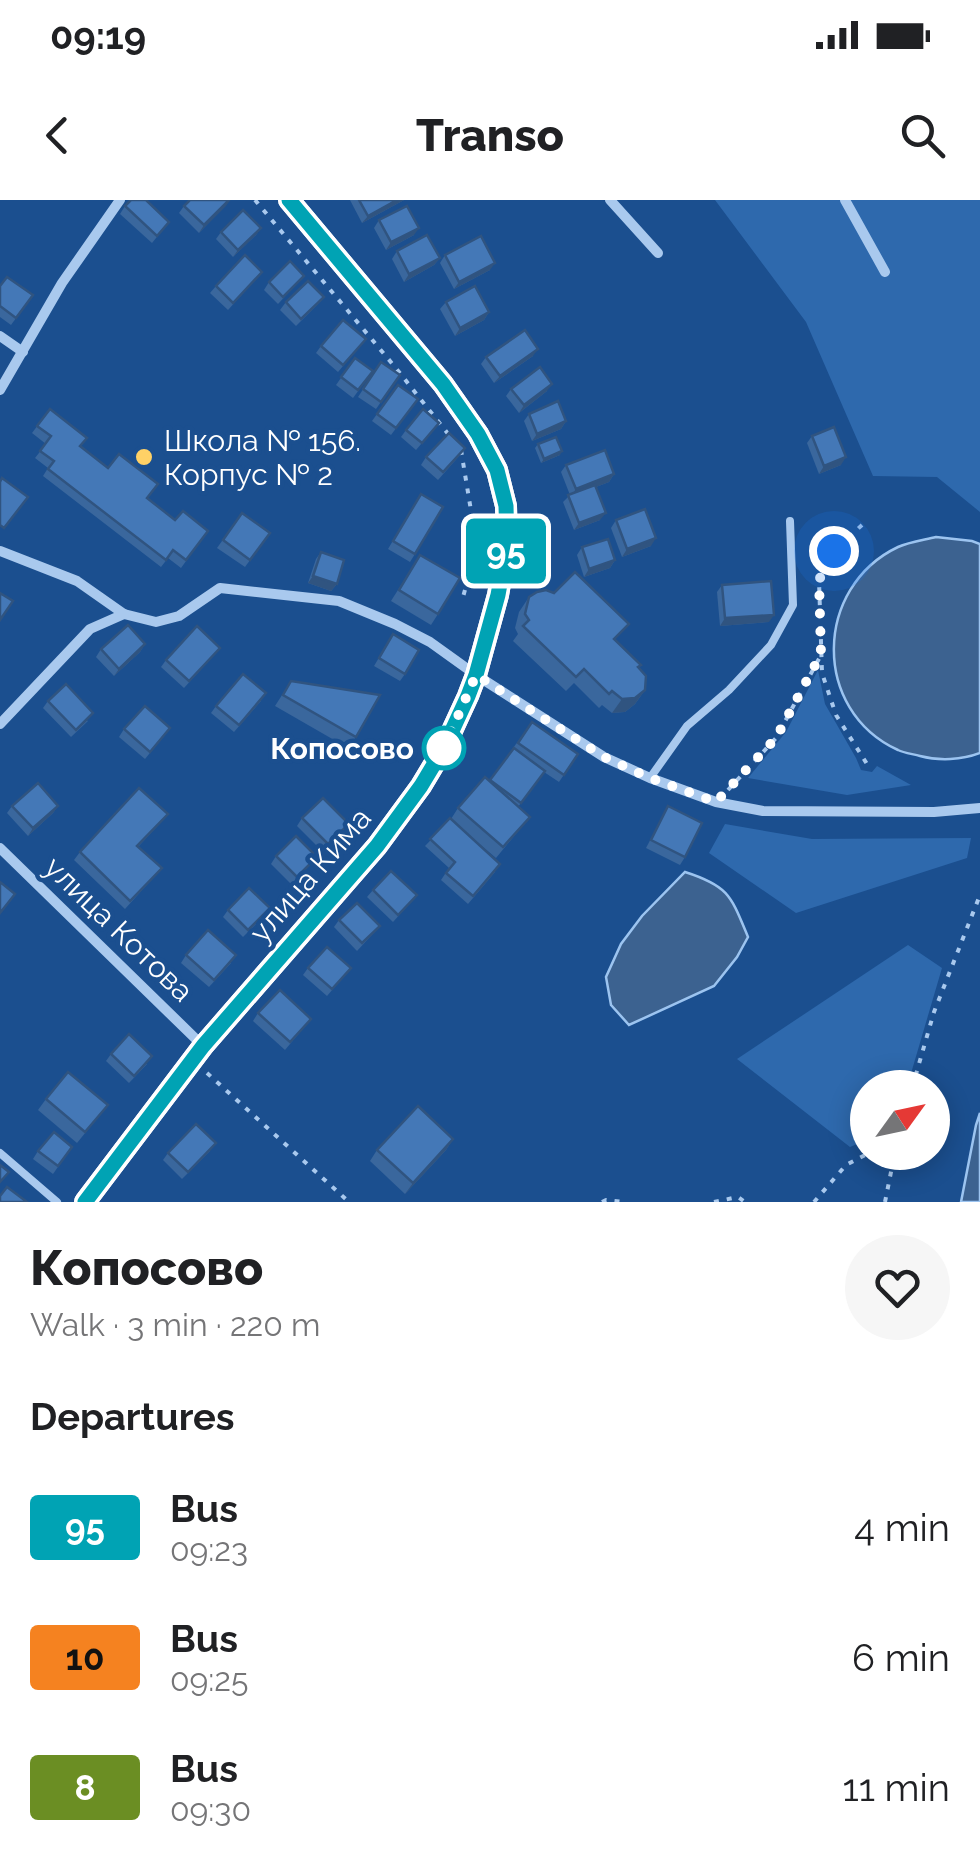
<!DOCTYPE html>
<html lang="en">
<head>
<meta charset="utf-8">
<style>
  body { margin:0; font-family:Raleway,sans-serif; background:#f6f6f6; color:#202124; height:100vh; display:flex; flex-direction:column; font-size:38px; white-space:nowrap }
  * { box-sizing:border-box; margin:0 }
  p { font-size:32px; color:#757577 }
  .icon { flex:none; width:55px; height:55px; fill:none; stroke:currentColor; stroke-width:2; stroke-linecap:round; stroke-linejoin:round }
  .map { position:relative; height:1002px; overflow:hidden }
  .drawer { display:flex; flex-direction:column; background:#fff; flex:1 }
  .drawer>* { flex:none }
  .badge { padding:0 20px; border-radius:8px; font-size:35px; line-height:65px }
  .needle { width:65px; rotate:57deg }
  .buttons { position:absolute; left:850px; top:870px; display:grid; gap:20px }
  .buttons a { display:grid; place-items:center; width:100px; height:100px; border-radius:50%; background:#fff; box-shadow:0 5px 25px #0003; font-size:50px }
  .you { position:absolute; width:50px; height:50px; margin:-25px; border:8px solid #fff; border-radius:50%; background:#1a73e8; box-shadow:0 0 0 15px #1a73e833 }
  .map>.badge { position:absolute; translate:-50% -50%; box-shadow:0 0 0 5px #fff }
  h2 { padding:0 30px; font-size:38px; line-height:90px }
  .round { display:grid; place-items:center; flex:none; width:105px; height:105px; border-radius:52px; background:#f6f6f6 }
  .overview { display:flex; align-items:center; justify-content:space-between; height:170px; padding:0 30px }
  h1 { font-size:48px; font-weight:800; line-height:75px }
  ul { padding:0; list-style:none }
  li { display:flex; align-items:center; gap:30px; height:130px; padding:0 30px }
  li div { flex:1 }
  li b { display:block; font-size:38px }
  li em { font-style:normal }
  li .badge { min-width:110px; font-weight:700; text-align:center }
  .status { display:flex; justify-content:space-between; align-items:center; height:70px; padding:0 50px; background:#fff; direction:ltr }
  .status svg { height:28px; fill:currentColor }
  header { display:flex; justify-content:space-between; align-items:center; height:130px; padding:0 30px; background:#fff; font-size:45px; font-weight:800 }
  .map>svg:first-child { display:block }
  .green { fill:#2e69ad }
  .water { fill:#3c6290; stroke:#9cc4f0; stroke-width:2.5 }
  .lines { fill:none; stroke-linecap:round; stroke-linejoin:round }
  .path { stroke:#a9c9ee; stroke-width:4; stroke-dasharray:5 8; stroke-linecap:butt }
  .service { stroke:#a9c9ee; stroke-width:8 }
  .minor { stroke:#a9c9ee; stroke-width:10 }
  .primary { stroke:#f0f6ff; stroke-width:22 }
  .wall { fill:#3a679d }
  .shaded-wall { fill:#305480 }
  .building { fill:#4478b7; stroke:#305480; stroke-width:2.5 }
  .line-casing { stroke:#fff; stroke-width:22 }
  .line { stroke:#00a3b4; stroke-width:15 }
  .walk { stroke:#fff; stroke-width:10; stroke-dasharray:0 18 }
  .poi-dot { fill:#ffd166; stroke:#1b4f8f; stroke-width:4 }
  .stop-dot { fill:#fff; stroke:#00a3b4; stroke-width:5 }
  .labels { text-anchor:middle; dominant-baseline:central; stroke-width:9; stroke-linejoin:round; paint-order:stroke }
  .poi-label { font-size:30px; fill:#fff; stroke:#1b4f8f; text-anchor:start }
  .stop-label { font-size:30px; font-weight:bold; fill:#fff; stroke:#1b4f8f; text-anchor:end }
  .street-label { font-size:30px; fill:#fff; stroke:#1b4f8f }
</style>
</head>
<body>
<div class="status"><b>09:19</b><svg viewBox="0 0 49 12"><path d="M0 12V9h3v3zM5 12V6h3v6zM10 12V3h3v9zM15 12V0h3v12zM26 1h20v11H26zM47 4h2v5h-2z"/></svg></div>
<header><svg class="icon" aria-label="back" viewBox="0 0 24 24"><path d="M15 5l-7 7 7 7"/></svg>Transo<svg class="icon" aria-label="search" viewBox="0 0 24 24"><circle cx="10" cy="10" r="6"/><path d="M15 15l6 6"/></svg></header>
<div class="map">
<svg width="980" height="1002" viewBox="0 0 980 1002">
  <rect width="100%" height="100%" fill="#1b4f8f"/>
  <g class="green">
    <polygon points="715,0 980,0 980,312 937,277 873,276 806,122"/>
    <polygon points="818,470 825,504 856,558 861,570 872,572 877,566 911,585 847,595 748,578 786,532"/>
    <polygon points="725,624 812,639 971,638 967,658 796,713 709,653"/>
    <polygon points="908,745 942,768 907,887 868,888 867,940 850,947 737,859"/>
  </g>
  <g class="water">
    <path d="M 936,337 L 972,341 L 980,344 L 980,553 C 962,560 939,561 920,556 C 913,554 904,553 898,550 C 811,510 814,387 898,347 C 909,342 924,340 936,337 Z"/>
    <path d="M 685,672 C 729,686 731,696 748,737 L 737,757 L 714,786 L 629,825 L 611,805 L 606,777 L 621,744 L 642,716 Z"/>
    <polygon points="980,913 980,1002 961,1002 976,925"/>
  </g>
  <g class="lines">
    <g class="path">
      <polyline points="255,0 395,167 449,235"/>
      <polyline points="461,250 477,347 463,397"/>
      <polyline points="862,325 834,351 819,380 822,473 836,515 867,564"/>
      <polyline points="728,590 776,538 821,455"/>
      <polyline points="207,873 349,1002"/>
      <polyline points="912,888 934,812 980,695"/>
      <polyline points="602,1002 606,1000 625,1002"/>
      <polyline points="714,1002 738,997 745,1002"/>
      <polyline points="814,1002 846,965 871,952"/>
      <polyline points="885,1002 895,952"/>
    </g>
    <g class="service">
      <polyline points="650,578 687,526 729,490 771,445 793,405 790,321"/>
      <polyline points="0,953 57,1002"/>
    </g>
    <g class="minor">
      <polyline points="610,0 658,53"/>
      <polyline points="845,0 885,72"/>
      <polyline points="0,136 23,152"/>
      <polyline points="0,190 62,83 120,0"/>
      <polyline points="0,351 77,381 124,414 156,422 179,416 220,388 339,401 395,424 430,442 476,475 604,557 650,578 716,602 763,611 934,612 980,608"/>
      <polyline points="0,524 90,429 124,414"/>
      <polyline points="0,648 202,845"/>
    </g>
    <polyline class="primary" points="85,1002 203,846 377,646 421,586 445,546 468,496 476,475 498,395 507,345 506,306 497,270 478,234 443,184 289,0"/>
  </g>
  <g class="wall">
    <polygon points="230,0 199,33 179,13 184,6"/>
    <polygon points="350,0 404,0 362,23"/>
    <polygon points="125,6 169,22 152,43 120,14"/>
    <polygon points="379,20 414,35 386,50 374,28"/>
    <polygon points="261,28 256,35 233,57 216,39 221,32"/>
    <polygon points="397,51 440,58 434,65 404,82 392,59"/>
    <polygon points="445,55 490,70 454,89 440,63"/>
    <polygon points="262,72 228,110 210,93 216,86"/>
    <polygon points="304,76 278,104 264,90 269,82"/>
    <polygon points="0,86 33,95 11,125 0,117"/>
    <polygon points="324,97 318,104 296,126 280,110 286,102"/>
    <polygon points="446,102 489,112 484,120 455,136 440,109"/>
    <polygon points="366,139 338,172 316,153 321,146"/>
    <polygon points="533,156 494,183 481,164 486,157"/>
    <polygon points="355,158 373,171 353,198 336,185"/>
    <polygon points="381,162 400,175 376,209 358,197"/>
    <polygon points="511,189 547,191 519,213 506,196"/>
    <polygon points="418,199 391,235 372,221 377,214"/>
    <polygon points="50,209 81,246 175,320 208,331 181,368 168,358 161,367 43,276 48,268 35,258 46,244 32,233"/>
    <polygon points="529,214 566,221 561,229 532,241 524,221"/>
    <polygon points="439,223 416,250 401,237 406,230"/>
    <polygon points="812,236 841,265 819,274 807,243"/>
    <polygon points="538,244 560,255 541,263 535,248"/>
    <polygon points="460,255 438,280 421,265 426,257"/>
    <polygon points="566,265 614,274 609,282 596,287 600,320 574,330 563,302 570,295 561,272"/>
    <polygon points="416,302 415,354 410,362 388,349"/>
    <polygon points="242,313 270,333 245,367 217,348"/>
    <polygon points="616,320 651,346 622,357 611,328"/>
    <polygon points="582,347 615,360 610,368 584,377 577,355"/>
    <polygon points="321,352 337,384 331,391 308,383 316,359"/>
    <polygon points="420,355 438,414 431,425 391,401"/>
    <polygon points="722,385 769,422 720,426 717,392"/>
    <polygon points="529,397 617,441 639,468 645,490 635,504 625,512 612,513 602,505 599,508 574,483 566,491 513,441 518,434 515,428 519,412"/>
    <polygon points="393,434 405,474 400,481 374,466"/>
    <polygon points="145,444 140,452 114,476 96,457 101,449"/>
    <polygon points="214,455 184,488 161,467 166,460"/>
    <polygon points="291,481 356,537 348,548 275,506"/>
    <polygon points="48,501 88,521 71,537 43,508"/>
    <polygon points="261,501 234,532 211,513 216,506"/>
    <polygon points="532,522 578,554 559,582 544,572 518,607 530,617 496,658 451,620 495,672 468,704 441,680 449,668 425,646 451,619 458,608 489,581"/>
    <polygon points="170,528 145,559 119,537 124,529"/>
    <polygon points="12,606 58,606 53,613 28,636 7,613"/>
    <polygon points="668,606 685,657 680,665 646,648"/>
    <polygon points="302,618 349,624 343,631 323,652 297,626"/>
    <polygon points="162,621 138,647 162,668 125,709 74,660 80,652"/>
    <polygon points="276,656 317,657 292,685 271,664"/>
    <polygon points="373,690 411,702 393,722 367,697"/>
    <polygon points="228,710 265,715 243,737 223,717"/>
    <polygon points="339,720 380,726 357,751 334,727"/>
    <polygon points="186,755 231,763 209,787 181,763"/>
    <polygon points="308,768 351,768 327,796 303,775"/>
    <polygon points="258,813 311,819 285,850 253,821"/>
    <polygon points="111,854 147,864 129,883 106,861"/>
    <polygon points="46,899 108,905 77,943 38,910"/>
    <polygon points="453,939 446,950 405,994 370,961 377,950"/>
    <polygon points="72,947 53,974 33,959 38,951"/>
    <polygon points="210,951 182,979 163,960 168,953"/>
  </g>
  <g class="shaded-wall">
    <polygon points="230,0 226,6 199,33 204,25"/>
    <polygon points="397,0 404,0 362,23 368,16"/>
    <polygon points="261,28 256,35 233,57 238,50"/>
    <polygon points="419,28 414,35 386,50 391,42"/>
    <polygon points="440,58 434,65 404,82 409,74"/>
    <polygon points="495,63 490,70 454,89 459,82"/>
    <polygon points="489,112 484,120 455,136 460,128"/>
    <polygon points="538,149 533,156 494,183 500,176"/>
    <polygon points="552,184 547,191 519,213 524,205"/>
    <polygon points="566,221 561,229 532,241 537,234"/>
    <polygon points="562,251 560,255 541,263 544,259"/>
    <polygon points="846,257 841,265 819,274 824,266"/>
    <polygon points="614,274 609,282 570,297 576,289"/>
    <polygon points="606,313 600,320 574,330 579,323"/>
    <polygon points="656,338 651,346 622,357 627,349"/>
    <polygon points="615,360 610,368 584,377 589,369"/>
    <polygon points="313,376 337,384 331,391 308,383"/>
    <polygon points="774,415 769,422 720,426 725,418"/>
    <polygon points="145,444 140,452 114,476 119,469"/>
    <polygon points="645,490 635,504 625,512 612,513 622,499"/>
    <polygon points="58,606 53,613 28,636 33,628"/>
    <polygon points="453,939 446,950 405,994 413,983"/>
  </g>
  <g class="building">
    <polygon points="131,0 146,0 169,22 157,36 125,6"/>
    <polygon points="190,0 229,0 204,25 184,6"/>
    <polygon points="359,0 397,0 368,16"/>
    <polygon points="407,6 419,28 391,42 379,20"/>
    <polygon points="243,10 261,28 238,50 221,32"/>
    <polygon points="427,35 440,58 409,74 397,51"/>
    <polygon points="481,36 495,63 459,82 445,55"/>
    <polygon points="245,55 262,72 233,103 216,86"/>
    <polygon points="290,61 304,76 283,97 269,82"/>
    <polygon points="7,77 33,95 16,118 0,106 0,86"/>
    <polygon points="308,81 324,97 301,119 286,102"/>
    <polygon points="475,86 489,112 460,128 446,102"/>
    <polygon points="343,120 366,139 343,165 321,146"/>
    <polygon points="525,130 538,149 500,176 486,157"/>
    <polygon points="355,158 373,171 358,190 341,177"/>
    <polygon points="381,162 400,175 381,202 363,189"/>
    <polygon points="540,167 552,184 524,205 511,189"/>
    <polygon points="398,185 418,199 396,228 377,214"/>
    <polygon points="558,201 566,221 537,234 529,214"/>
    <polygon points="50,209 87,238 80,246 108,268 119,254 158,284 147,298 175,320 183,311 208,331 186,360 173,350 166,360 48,269 54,261 40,251 51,236 37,226"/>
    <polygon points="423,209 439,223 422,243 406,230"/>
    <polygon points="834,227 846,257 824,266 812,236"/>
    <polygon points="449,233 465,248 443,272 426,257"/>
    <polygon points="556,237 562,251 544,259 538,244"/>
    <polygon points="605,250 614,274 576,289 566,265"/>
    <polygon points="2,278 28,297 4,328 0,325 0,282"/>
    <polygon points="595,285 606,313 579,323 568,295"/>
    <polygon points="421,294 443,307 415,354 393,341"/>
    <polygon points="645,309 656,338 627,349 616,320"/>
    <polygon points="242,313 270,333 250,360 223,340"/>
    <polygon points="608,339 615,360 589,369 582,347"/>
    <polygon points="321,352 344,360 337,384 313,376"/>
    <polygon points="420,355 460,378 438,414 399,390"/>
    <polygon points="575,372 629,424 614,439 641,465 638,467 646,476 645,490 635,498 622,499 612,491 609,494 584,469 576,477 523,426 529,420 525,414 529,397 537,392 546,390 554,393"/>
    <polygon points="771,381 774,415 725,418 722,385"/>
    <polygon points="0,393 13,401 0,420"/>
    <polygon points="128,425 145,444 119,469 101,449"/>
    <polygon points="197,426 220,448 189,481 166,460"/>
    <polygon points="393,434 419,450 405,474 379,458"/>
    <polygon points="243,474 266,493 239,525 216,506"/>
    <polygon points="291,481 380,495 356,537 283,495"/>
    <polygon points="66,484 93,513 76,530 48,501"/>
    <polygon points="145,506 170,528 150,552 124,529"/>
    <polygon points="532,522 578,554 564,575 518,543"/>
    <polygon points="514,548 545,571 521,603 490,580"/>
    <polygon points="485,577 530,617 503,647 458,608"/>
    <polygon points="38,583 58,606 33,628 12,606"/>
    <polygon points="139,588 168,614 137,646 162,668 130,701 80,652"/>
    <polygon points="323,598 349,624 328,644 302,618"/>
    <polygon points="668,606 702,623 685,657 651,640"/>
    <polygon points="450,618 500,664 473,696 446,673 455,662 430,639"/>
    <polygon points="296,636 317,657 297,677 276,656"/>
    <polygon points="391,671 417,695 398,715 373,690"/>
    <polygon points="0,682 15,694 0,713"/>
    <polygon points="249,688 270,708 248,730 228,710"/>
    <polygon points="357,703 380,726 362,743 339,720"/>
    <polygon points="208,730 236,755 214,780 186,755"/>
    <polygon points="327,747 351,768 332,789 308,768"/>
    <polygon points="280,790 311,819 290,842 258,813"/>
    <polygon points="129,834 152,856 134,876 111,854"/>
    <polygon points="68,872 108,905 85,932 46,899"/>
    <polygon points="418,906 453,939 413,983 377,950"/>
    <polygon points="196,924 216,943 188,972 168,953"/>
    <polygon points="54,932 72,947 58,966 38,951"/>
    <polygon points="0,965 9,972 0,982"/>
    <polygon points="7,987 27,1002 0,1002 0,996"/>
  </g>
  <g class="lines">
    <g class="line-casing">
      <polyline id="line" points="85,1002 203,846 377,646 421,586 445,546 468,496 476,475 498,395 507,345 506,306 497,270 478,234 443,184 289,0"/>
    </g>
    <use href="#line" class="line"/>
    <polyline class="walk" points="444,548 476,475 604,557 650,578 716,602 776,538 821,454 819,380 834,351"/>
  </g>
  <circle class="poi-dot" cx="144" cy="257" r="10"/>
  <circle class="stop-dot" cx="444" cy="548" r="20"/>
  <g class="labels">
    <g class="poi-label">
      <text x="164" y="240">Школа № 156.<tspan x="164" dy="34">Корпус № 2</tspan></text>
    </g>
    <g class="stop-label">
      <text x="414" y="548">Копосово</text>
    </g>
    <g class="street-label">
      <text transform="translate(310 675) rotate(-49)">улица Кима</text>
      <text transform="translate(119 729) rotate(44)">улица Котова</text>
    </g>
  </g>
</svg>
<div class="buttons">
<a><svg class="needle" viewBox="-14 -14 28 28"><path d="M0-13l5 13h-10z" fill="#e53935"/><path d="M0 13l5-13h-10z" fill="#757577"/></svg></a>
</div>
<div class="you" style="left:834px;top:351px"></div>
<b class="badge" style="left:506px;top:351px;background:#00a3b4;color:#fff">95</b>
</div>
<section class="drawer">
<div class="overview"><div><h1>Копосово</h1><p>Walk · 3 min · 220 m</p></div><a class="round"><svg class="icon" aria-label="heart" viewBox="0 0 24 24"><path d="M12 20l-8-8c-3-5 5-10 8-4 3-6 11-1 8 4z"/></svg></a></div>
<h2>Departures</h2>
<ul>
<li><span class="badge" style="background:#00a3b4;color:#fff">95</span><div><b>Bus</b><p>09:23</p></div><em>4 min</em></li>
<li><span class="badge" style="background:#f58220;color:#111">10</span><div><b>Bus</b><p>09:25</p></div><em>6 min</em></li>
<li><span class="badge" style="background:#6b8e23;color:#fff">8</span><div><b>Bus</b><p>09:30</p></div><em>11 min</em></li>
</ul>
</section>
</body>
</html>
